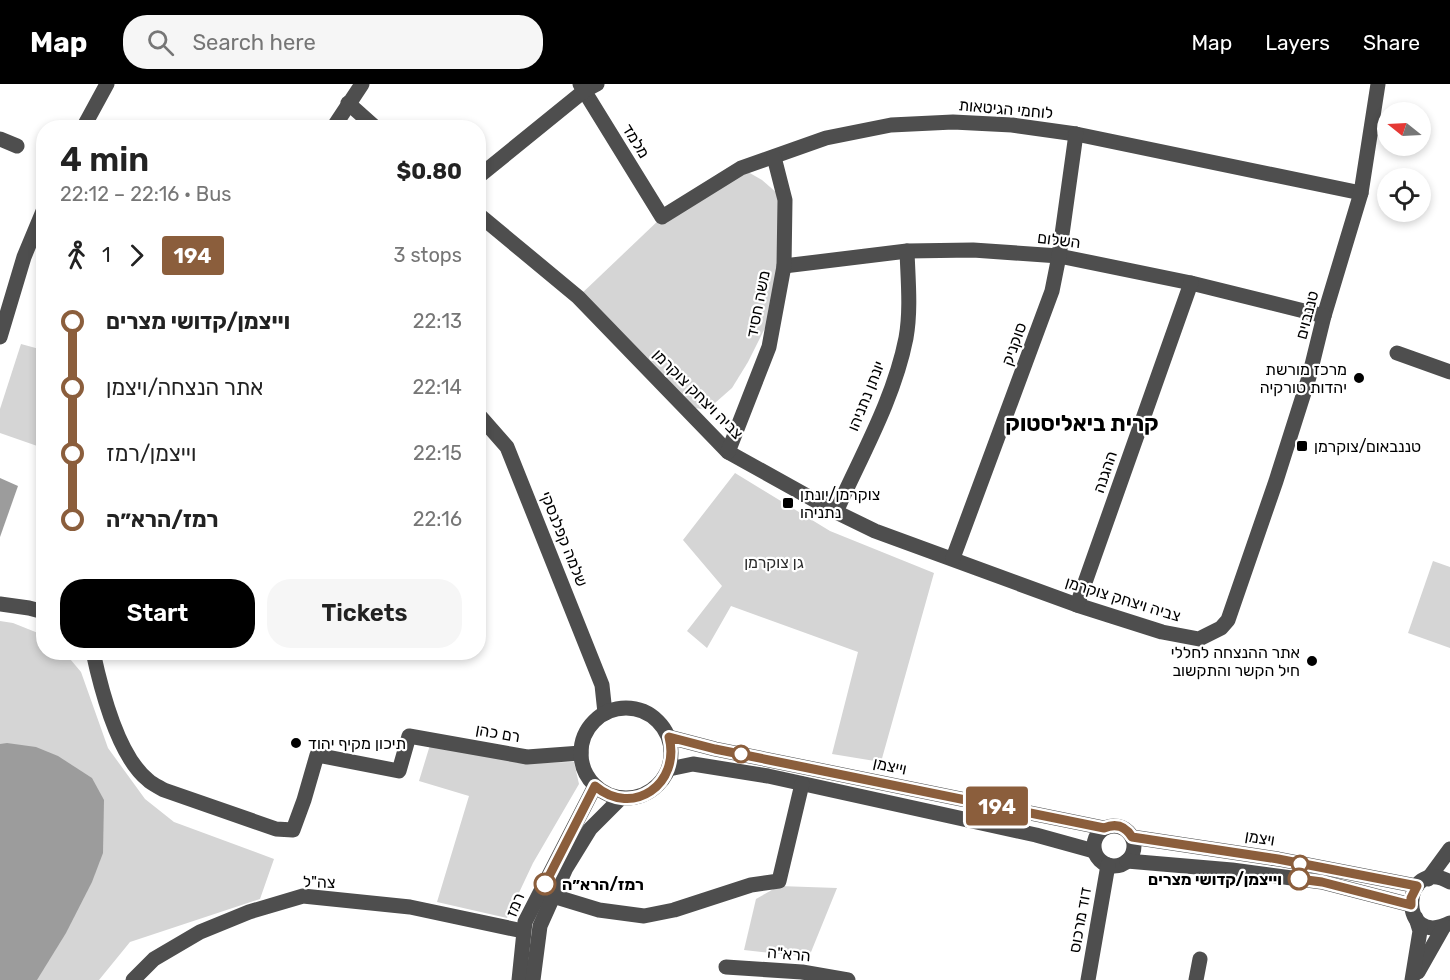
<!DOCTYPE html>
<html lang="en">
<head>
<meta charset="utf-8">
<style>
  body { margin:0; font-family:Rubik,"Noto Sans Hebrew",sans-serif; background:#f6f6f6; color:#222; height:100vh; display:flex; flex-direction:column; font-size:22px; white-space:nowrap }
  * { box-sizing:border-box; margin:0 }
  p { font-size:20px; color:#767676 }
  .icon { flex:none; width:33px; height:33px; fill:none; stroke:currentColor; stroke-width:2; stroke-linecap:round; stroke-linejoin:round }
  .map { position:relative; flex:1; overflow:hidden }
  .details { position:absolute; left:36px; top:36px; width:450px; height:540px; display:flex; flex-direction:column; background:#fff; border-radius:24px; box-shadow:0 3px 9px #0003 }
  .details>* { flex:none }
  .badge { padding:0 12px; border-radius:4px; font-size:21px; line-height:39px }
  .needle { width:39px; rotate:288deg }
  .controls { position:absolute; left:1377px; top:18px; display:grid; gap:12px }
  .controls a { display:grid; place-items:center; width:54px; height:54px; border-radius:50%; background:#fff; box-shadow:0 3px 9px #0003; font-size:30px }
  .map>.badge { position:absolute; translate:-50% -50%; box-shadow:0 0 0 3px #fff }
  .legs { display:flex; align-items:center; gap:9px; height:66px; padding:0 24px; font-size:20px }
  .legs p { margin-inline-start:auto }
  .summary { display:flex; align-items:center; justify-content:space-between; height:102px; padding:0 24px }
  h1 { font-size:33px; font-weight:600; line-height:45px }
  .button { display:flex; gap:12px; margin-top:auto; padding:12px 24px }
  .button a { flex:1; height:69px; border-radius:24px; background:#000; color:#fff; font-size:24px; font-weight:600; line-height:69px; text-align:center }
  .button a+a { background:#f6f6f6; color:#222 }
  ul { padding:0 24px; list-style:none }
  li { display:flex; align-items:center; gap:21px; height:66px; font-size:22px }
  li i { display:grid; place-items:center; width:9px; height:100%; margin:0 8px; background:currentColor }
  li i::after { content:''; width:15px; height:15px; margin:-8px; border:4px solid; border-radius:50%; background:#fff }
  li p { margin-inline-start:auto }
  li:first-child i { background:linear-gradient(#0000 50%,currentColor 0) }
  li:last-child i { background:linear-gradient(currentColor 50%,#0000 0) }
  header { display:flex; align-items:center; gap:36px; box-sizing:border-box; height:84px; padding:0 30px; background:#000; color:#fff }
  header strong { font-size:28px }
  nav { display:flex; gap:33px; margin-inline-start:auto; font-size:21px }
  .search { width:420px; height:54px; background:#f6f6f6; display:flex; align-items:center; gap:15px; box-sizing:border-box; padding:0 21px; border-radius:24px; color:#767676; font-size:22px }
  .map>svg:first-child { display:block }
  .green { fill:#d5d5d5 }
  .water { fill:#9c9c9c }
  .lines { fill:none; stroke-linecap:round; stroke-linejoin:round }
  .minor { stroke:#4e4e4e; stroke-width:15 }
  .line-1-casing { stroke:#fff; stroke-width:14 }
  .line-1 { stroke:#8b5e3c; stroke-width:9 }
  .poi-dot { fill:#000; stroke:#fff; stroke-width:2 }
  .stop-1-dot { fill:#fff; stroke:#8b5e3c; stroke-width:3 }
  .labels { text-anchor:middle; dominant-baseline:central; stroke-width:4.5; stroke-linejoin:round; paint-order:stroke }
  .street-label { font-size:16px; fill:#000; stroke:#fff }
  .poi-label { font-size:16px; fill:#000; stroke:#fff; text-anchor:start }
  .park-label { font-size:16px; fill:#2c2c2c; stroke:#fff }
  .stop-label { font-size:16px; font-weight:bold; fill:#000; stroke:#fff; text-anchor:end }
  .district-label { font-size:22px; font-weight:bold; fill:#000; stroke:#fff }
</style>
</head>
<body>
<header>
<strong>Map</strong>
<div class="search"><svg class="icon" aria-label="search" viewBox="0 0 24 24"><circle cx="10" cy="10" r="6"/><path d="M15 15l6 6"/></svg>Search here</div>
<nav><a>Map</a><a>Layers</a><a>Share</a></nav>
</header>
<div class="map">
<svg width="1450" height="896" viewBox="0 0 1450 896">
  <rect width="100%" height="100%" fill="#fff"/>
  <g class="green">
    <polygon points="741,84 762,96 785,116 776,222 748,278 732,304 707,326 684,322 578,213 662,133"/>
    <polygon points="21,260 43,266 43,364 0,349 0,325"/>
    <polygon points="735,389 830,447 934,489 881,678 832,670 858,568 731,522 707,564 687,547 722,502 683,456"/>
    <polygon points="1433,477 1450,483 1450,564 1408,549"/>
    <polygon points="0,537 13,539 43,551 44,568 65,569 81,588 108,664 145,715 174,738 274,775 260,815 130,858 99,896 0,896"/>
    <polygon points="430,661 525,679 574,678 579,700 533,779 507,834 437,818 469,712 419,697"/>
    <polygon points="779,802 837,804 809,873 744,866 756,815"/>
  </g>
  <g class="water">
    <polygon points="0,394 18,402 0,453"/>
    <polygon points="7,659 36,663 58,672 92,694 104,716 103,769 92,798 66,849 37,896 0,896 0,660"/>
  </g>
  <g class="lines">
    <g class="minor">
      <polyline points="580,0 662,133 741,84 826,54 891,41 953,38 1012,41 1076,50 1361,109"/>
      <polyline points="348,19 376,44"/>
      <polyline points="83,44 107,0"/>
      <polyline points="333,44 362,0"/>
      <polyline points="0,55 17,62"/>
      <polyline points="478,93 584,7 597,0"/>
      <polyline points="478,130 578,213 728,368 836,428 875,447 1077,521 1162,548 1199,555 1221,544 1228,536 1276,397 1309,293 1324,232 1361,109 1378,0"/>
      <polyline points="784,182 907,167 973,166 1059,172 1191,199 1324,232"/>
      <polyline points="0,253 24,173 44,125"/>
      <polyline points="1397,269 1450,288"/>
      <polyline points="478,330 507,363 602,601 605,629"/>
      <polyline points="728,368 769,263 784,182 785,116 774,73"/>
      <path d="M 836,428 C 861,372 894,315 906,254 C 911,226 908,196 907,167"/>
      <polyline points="953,474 1052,207 1059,172 1076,50"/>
      <polyline points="0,520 29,524 44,528"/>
      <polyline points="1077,521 1191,199"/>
      <path d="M 93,568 C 101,605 118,672 148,696 C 152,700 159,703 164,706 L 276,745 L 293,746 L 304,716 L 317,671 L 399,687 L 409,652 L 527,673 L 581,669"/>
      <circle cx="626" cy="669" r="45"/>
      <polyline points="669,653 715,665 1104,744"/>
      <polyline points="669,685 693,680 768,692 1036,751 1094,767"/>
      <circle cx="1114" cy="762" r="20"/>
      <polyline points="1132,753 1278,775 1417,802"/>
      <polyline points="1127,777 1232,786 1322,798 1411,821"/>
      <polyline points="1428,795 1450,765"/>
      <path d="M 1450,798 C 1401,770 1397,866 1450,839"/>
      <polyline points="553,812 599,826 644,832 674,826 751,801 779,797 802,700"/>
      <polyline points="726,883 802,888 848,896"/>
      <polyline points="1418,888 1444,842"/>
      <polyline points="133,896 154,875 200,848 249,828 303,812 410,823 523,847"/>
      <polyline points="519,896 525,838 595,702"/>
      <polyline points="533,896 540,842 566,784 590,745 621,714"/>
      <polyline points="1088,896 1108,781"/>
      <polyline points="1196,896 1200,875"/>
      <polyline points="1412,896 1420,847 1416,834"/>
    </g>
  </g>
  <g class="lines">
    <g class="line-1-casing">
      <path id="line-1" d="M 545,800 L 595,702 C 633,734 681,700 669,653 L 715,665 L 1104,744 C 1116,739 1125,742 1132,753 L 1278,775 L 1417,802 L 1411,814 L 1411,821 L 1322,798 L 1299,795"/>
    </g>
    <use href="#line-1" class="line-1"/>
  </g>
  <g class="poi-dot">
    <circle cx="1359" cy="294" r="6"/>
    <rect x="1296" y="356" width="12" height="12" rx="3"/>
    <rect x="782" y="413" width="12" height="12" rx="3"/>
    <circle cx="1312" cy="577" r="6"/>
    <circle cx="296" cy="659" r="6"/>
  </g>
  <g class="stop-1-dot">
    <circle cx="741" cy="670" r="8"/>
    <circle cx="1300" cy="780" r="8"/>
    <circle cx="1299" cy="795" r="10"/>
    <circle cx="545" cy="800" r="10"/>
  </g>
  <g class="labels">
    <g class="street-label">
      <text transform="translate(1006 25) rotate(5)">לוחמי הגיטאות</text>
      <text transform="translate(636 57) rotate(58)">מלמד</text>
      <text transform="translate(1059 156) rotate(7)">השלום</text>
      <text transform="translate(758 220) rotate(-79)">משה חסיד</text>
      <text transform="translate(1307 231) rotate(-75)">טננבוים</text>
      <text transform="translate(1014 260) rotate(-70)">סוקניק</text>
      <text transform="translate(698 310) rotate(45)">צביה ויצחק צוקרמן</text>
      <text transform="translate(866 312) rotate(-68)">יונתן נתניהו</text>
      <text transform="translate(1105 388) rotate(-71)">ההגנה</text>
      <text transform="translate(564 455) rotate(68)">שלמה קפלנסקי</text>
      <text transform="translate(1123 515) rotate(17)">צביה ויצחק צוקרמן</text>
      <text transform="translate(498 649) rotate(10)">רם כהן</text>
      <text transform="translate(890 682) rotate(12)">וייצמן</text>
      <text transform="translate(1260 754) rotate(9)">ויצמן</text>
      <text transform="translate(319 798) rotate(2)">צה"ל</text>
      <text transform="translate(515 821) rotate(-68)">רמז</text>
      <text transform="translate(1080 836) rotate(-80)">דוד מרכוס</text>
      <text transform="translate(789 870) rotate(5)">הרא"ה</text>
    </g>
    <g class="poi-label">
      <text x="1347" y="285" text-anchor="end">מרכז מורשת<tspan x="1347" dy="18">יהדות טורקיה</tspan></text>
      <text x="1314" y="362">טננבאום/צוקרמן</text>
      <text x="800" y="410">צוקרמן/יונתן<tspan x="800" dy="18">נתניהו</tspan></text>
      <text x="1300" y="568" text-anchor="end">אתר ההנצחה לחללי<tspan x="1300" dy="18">חיל הקשר והתקשוב</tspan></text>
      <text x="308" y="659">תיכון מקיף יהוד</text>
    </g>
    <g class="park-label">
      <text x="774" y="478">גן צוקרמן</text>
    </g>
    <g class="stop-label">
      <text x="1282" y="795">וייצמן/קדושי מצרים</text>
      <text x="562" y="800" text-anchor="start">רמז/הרא״ה</text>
    </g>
    <g class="district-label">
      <text x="1082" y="339">קרית ביאליסטוק</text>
    </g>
  </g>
</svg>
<div class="controls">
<a><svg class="needle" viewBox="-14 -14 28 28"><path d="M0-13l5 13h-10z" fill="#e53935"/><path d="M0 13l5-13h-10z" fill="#767676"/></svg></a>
<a><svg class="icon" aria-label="locate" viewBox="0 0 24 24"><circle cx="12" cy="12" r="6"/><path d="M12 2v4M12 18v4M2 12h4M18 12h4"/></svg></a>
</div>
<b class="badge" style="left:997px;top:722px;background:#8b5e3c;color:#fff">194</b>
<section class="details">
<div class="summary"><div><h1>4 min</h1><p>22:12 – 22:16 · Bus</p></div><b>$0.80</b></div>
<div class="legs"><svg class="icon" aria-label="walk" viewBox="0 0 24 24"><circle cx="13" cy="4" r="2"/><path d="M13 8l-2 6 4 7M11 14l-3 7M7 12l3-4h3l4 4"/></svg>1<svg class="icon" aria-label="forward" viewBox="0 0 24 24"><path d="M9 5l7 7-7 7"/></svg><b class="badge" style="background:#8b5e3c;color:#fff">194</b><p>3 stops</p></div>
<ul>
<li><i style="color:#8b5e3c"></i><b>וייצמן/קדושי מצרים</b><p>22:13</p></li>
<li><i style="color:#8b5e3c"></i><span>אתר הנצחה/ויצמן</span><p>22:14</p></li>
<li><i style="color:#8b5e3c"></i><span>וייצמן/רמז</span><p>22:15</p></li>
<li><i style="color:#8b5e3c"></i><b>רמז/הרא״ה</b><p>22:16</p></li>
</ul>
<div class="button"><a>Start</a><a>Tickets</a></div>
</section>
</div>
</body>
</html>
